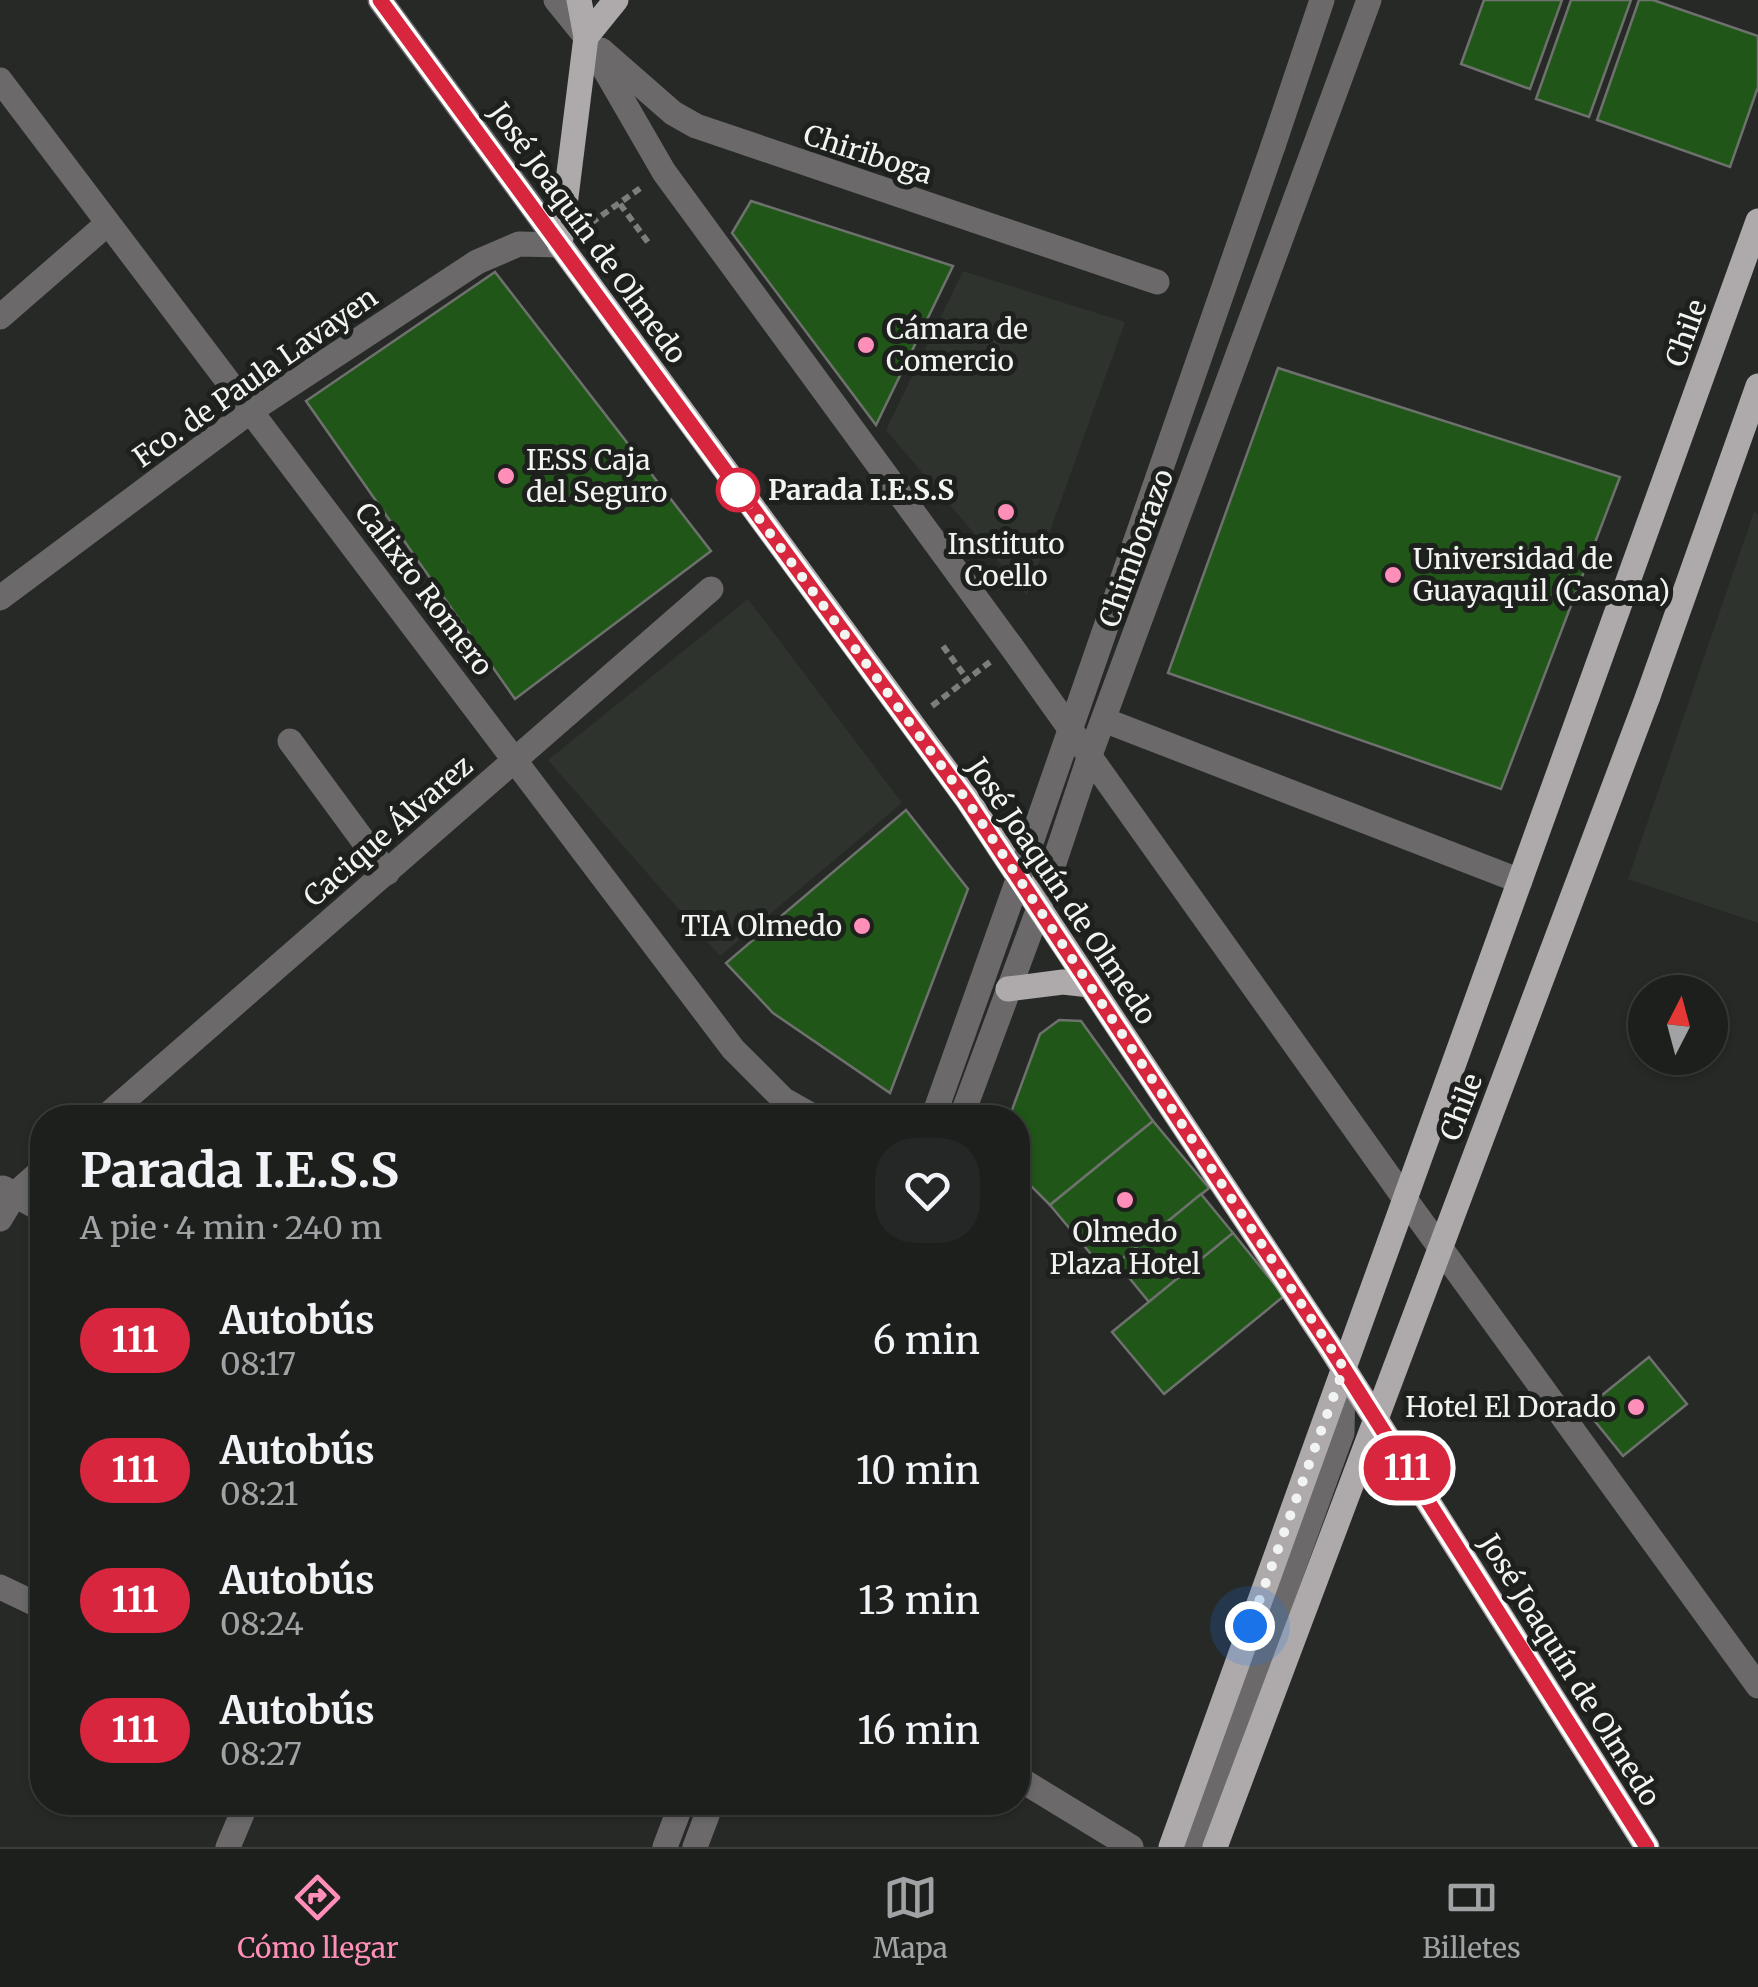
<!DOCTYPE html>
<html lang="es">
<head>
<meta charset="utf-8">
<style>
  body { margin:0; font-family:Merriweather,serif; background:#252726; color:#f1f3f6; height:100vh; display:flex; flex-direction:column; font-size:38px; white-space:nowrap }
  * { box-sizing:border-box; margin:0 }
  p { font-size:32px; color:#a0a2a4 }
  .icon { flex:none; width:55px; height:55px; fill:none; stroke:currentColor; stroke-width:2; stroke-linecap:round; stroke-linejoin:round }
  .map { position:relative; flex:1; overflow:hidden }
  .details { position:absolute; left:30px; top:1105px; width:1000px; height:710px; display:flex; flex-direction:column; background:#1d1f1d; border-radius:40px; box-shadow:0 2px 8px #0004,0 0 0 2px #3b3d3b }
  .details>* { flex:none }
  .badge { padding:0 20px; border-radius:32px; font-size:35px; line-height:65px }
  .needle { width:65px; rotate:6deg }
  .tools { position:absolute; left:1628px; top:975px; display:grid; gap:20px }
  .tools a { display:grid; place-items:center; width:100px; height:100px; border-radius:50%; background:#1d1f1d; box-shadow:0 2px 8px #0004,0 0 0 2px #3b3d3b; font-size:50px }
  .you { position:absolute; width:50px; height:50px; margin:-25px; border:8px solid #fff; border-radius:50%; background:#1a73e8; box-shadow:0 0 0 15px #1a73e833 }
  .map>.badge { position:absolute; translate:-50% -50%; box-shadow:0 0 0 5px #fff }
  .round { display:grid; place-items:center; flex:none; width:105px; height:105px; border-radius:40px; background:#252726 }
  .headline { display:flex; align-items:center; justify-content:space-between; height:170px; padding:0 50px }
  h1 { font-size:48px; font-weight:700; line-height:75px }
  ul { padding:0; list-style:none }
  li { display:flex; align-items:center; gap:30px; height:130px; padding:0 50px }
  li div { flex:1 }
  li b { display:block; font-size:38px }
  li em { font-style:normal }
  li .badge { min-width:110px; font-weight:700; text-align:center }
  .tab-bar { display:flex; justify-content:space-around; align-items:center; height:140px; border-top:2px solid #3b3d3b; background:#1d1f1d; font-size:28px; color:#a0a2a4 }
  .tab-bar a { display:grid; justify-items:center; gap:5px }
  .tab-bar .on { color:#ff8eb9 }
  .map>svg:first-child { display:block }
  .built { fill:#2e342d }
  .building { fill:#205718; stroke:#6e716d; stroke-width:2.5 }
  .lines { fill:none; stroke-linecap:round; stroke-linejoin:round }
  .path { stroke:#7c7e7c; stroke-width:6; stroke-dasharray:8 5; stroke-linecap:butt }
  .minor { stroke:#6b696a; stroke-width:25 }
  .major { stroke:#aeaaab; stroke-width:25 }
  .minor-bridge { stroke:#6b696a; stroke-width:25 }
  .major-bridge { stroke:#aeaaab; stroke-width:25 }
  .line-casing { stroke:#fff; stroke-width:22 }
  .line { stroke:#d7263d; stroke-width:15 }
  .walk { stroke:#f2f4f2; stroke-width:10; stroke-dasharray:0 18 }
  .poi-dot { fill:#ff8eb9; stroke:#1d201d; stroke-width:4 }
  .stop-dot { fill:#fff; stroke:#d7263d; stroke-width:5 }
  .labels { text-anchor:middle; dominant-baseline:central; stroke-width:10; stroke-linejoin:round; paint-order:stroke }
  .street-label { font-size:28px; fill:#f2f4f2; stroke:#1d201d }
  .poi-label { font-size:28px; fill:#f2f4f2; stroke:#1d201d; text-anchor:start }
  .stop-label { font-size:28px; font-weight:bold; fill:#f2f4f2; stroke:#1d201d; text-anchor:start }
</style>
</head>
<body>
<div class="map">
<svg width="1758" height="1847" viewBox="0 0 1758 1847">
  <rect width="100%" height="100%" fill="#272927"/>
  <g class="built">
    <polygon points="963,271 1125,322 1027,595 886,430"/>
    <polygon points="1754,512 1758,514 1758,923 1628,879"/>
    <polygon points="748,599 902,803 720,956 548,760"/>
  </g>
  <g class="building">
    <polygon points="1484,0 1562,0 1530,89 1461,64"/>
    <polygon points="1571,0 1631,0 1589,117 1536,99"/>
    <polygon points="1639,0 1653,0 1758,36 1758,87 1730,167 1597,120"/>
    <polygon points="751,201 953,266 876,425 732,233"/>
    <polygon points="495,272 711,551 515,699 306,401"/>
    <polygon points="1278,368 1620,477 1501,789 1168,673"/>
    <polygon points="906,810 968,889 890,1093 773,1013 726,963"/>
    <polygon points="1059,1020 1081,1021 1153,1121 1050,1205 1018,1173 1018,1118 1009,1118 1040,1034"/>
    <polygon points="1153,1121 1209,1188 1106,1272 1050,1205"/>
    <polygon points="1201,1194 1233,1233 1149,1302 1117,1263"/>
    <polygon points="1233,1233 1284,1296 1164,1394 1112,1332"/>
    <polygon points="1649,1357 1687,1404 1623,1456 1585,1409"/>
  </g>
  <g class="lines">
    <g class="path">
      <polyline points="620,204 650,245"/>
      <polyline points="591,223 642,187"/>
      <polyline points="943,646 967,679"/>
      <polyline points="932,706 990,662"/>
    </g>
    <g class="minor">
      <polyline points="380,0 560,245"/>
      <polyline points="556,0 586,37 664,172 1011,646 1405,1199 1758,1686"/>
      <polyline points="601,50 673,113 696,126 1157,282"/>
      <polyline points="0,80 733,1049 784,1100 816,1118"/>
      <polyline points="1273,146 1322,0"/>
      <polyline points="0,317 107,224"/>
      <polyline points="0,598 252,410 477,262 519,244 560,245"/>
      <polyline points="1104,720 1520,881"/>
      <polyline points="290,741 387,873"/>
      <polyline points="104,1118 711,589"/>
      <polyline points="961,1118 1039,908 1090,755 1369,0"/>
      <polyline points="3,1188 42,1210"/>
      <polyline points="0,1219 15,1194 42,1170"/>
      <polyline points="0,1587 42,1607"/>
      <polyline points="1018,1778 1131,1847"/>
      <polyline points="228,1847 247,1802"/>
      <polyline points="665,1847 682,1802"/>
      <polyline points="695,1847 712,1802"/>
      <polyline points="1192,1847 1342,1433 1343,1374"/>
    </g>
    <g class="major">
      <polyline points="579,0 586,37 560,245 967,799 1330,1347 1647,1847"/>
      <polyline points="586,37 616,0"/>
      <polyline points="1648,696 1758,386"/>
      <polyline points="1008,989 1063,982 1090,985"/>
      <polyline points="1171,1847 1758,221"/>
    </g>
    <polyline class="minor-bridge" points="933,1118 1019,877 1273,146"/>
    <polyline class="major-bridge" points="1215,1847 1648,696"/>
  </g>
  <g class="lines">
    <g class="line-casing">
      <polyline id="line" points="380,0 966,799 1330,1347 1647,1847"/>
    </g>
    <use href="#line" class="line"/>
    <polyline class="walk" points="738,490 966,799 1344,1368 1250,1626"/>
  </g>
  <g class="poi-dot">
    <circle cx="866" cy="345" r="10"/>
    <circle cx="506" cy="476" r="10"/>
    <circle cx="1006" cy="512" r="10"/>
    <circle cx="1393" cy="575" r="10"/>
    <circle cx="862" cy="926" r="10"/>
    <circle cx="1125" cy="1200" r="10"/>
    <circle cx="1636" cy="1407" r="10"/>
  </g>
  <circle class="stop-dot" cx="738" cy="490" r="20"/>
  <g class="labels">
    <g class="street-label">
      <text transform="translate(868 154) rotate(18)">Chiriboga</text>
      <text transform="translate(588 233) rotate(54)">José Joaquín de Olmedo</text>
      <text transform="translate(1686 333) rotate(-70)">Chile</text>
      <text transform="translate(255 377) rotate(-35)">Fco. de Paula Lavayen</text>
      <text transform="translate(1136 548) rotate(-70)">Chimborazo</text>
      <text transform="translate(424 589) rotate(53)">Calixto Romero</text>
      <text transform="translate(388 831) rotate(-41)">Cacique Álvarez</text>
      <text transform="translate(1062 891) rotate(56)">José Joaquín de Olmedo</text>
      <text transform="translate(1461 1107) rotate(-69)">Chile</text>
      <text transform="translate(1570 1670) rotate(58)">José Joaquín de Olmedo</text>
    </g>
    <g class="poi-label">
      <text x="886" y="329">Cámara de<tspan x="886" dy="32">Comercio</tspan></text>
      <text x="526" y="460">IESS Caja<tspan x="526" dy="32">del Seguro</tspan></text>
      <text x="1006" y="544" text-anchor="middle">Instituto<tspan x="1006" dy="32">Coello</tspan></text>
      <text x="1413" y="559">Universidad de<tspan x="1413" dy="32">Guayaquil (Casona)</tspan></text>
      <text x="842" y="926" text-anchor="end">TIA Olmedo</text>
      <text x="1125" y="1232" text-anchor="middle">Olmedo<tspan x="1125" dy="32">Plaza Hotel</tspan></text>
      <text x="1616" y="1407" text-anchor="end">Hotel El Dorado</text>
    </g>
    <g class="stop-label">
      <text x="768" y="490">Parada I.E.S.S</text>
    </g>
  </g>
</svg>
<div class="tools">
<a><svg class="needle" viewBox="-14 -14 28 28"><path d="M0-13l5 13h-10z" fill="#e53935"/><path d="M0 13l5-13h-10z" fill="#a0a2a4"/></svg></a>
</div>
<div class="you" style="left:1250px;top:1626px"></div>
<b class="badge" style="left:1407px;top:1468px;background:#d7263d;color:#fff">111</b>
<section class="details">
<div class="headline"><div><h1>Parada I.E.S.S</h1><p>A pie · 4 min · 240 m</p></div><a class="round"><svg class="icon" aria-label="heart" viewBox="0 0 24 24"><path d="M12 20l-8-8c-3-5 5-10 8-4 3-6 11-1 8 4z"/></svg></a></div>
<ul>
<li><span class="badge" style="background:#d7263d;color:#fff">111</span><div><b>Autobús</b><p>08:17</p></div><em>6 min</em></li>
<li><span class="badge" style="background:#d7263d;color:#fff">111</span><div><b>Autobús</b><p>08:21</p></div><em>10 min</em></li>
<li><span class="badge" style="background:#d7263d;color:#fff">111</span><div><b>Autobús</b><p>08:24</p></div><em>13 min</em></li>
<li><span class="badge" style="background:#d7263d;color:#fff">111</span><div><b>Autobús</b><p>08:27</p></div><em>16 min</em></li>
</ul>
</section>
</div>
<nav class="tab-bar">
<a class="on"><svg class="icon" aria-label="directions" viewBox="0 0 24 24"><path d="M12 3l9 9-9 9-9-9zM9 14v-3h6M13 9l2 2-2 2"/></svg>Cómo llegar</a>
<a><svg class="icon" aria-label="map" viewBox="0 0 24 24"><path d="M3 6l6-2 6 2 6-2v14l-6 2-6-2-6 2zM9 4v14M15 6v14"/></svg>Mapa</a>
<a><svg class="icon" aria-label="tickets" viewBox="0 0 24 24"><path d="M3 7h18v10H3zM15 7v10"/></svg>Billetes</a>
</nav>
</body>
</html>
